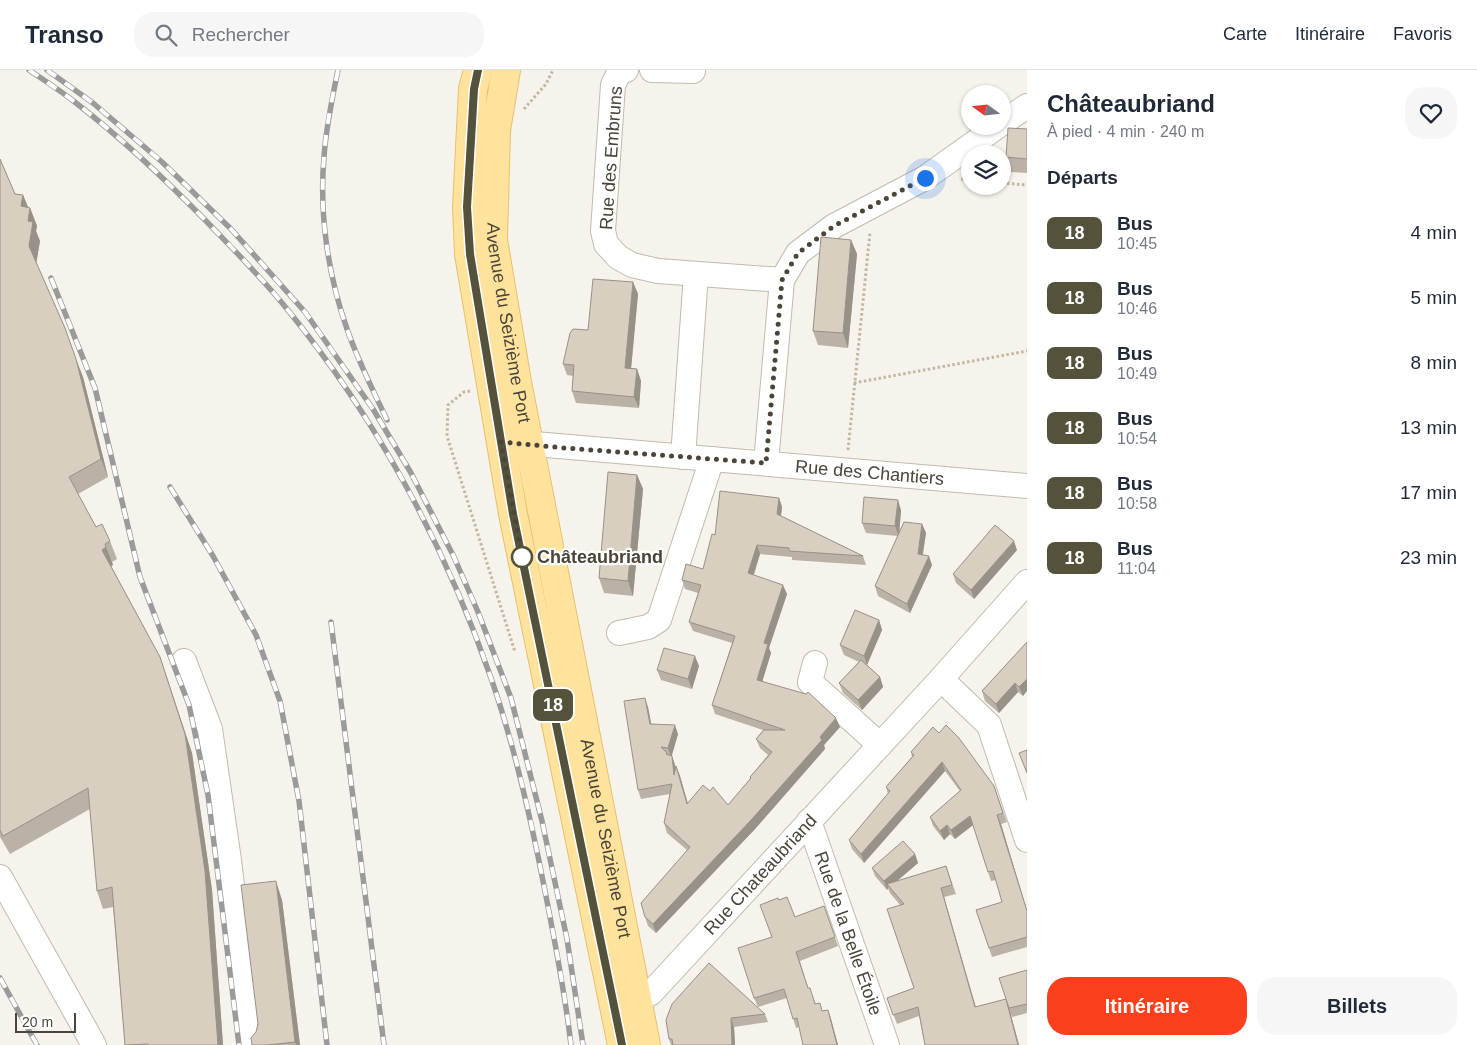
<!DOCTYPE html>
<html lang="fr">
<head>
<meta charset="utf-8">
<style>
  body { margin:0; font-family:Helvetica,sans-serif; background:#f6f6f7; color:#1f2937; height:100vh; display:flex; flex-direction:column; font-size:19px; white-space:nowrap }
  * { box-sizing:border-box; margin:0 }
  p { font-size:16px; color:#747a83 }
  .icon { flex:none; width:28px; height:28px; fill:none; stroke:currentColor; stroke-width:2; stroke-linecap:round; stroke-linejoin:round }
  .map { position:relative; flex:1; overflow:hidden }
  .drawer { display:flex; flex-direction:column; background:#fff; width:450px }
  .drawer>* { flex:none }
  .badge { padding:0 10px; border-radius:8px; font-size:18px; line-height:32px }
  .needle { width:32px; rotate:285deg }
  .buttons { position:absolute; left:961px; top:15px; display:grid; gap:10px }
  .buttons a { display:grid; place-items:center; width:50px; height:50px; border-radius:50%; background:#fff; box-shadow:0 1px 4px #0004; font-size:25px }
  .scale { position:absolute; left:15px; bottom:12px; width:61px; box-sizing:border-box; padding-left:5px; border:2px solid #4b4439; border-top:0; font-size:14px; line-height:18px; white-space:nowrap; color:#4b4439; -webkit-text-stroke:4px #fff; paint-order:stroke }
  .you { position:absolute; width:25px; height:25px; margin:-12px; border:4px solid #fff; border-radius:50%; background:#1a73e8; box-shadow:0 0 0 8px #1a73e833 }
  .map>.badge { position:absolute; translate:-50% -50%; box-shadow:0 0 0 2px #fff }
  h2 { padding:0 20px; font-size:19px; line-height:45px }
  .round { display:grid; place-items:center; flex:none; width:52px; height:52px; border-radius:20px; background:#f6f6f7 }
  .headline { display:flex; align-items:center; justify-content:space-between; height:85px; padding:0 20px }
  h1 { font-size:24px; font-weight:600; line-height:38px }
  .primary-button { display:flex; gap:10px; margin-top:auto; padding:10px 20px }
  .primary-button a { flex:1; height:58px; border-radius:20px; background:#fc3f1d; color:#fff; font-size:20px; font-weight:600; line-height:58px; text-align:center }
  .primary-button a+a { background:#f6f6f7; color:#1f2937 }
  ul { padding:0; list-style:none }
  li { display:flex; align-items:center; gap:15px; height:65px; padding:0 20px }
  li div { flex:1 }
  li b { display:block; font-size:19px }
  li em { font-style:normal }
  li .badge { min-width:55px; font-weight:700; text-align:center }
  header { display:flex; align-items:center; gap:30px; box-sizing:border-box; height:70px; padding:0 25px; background:#fff; border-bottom:1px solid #e0e1e3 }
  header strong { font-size:24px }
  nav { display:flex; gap:28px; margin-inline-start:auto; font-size:18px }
  .search { width:350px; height:45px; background:#f6f6f7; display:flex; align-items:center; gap:12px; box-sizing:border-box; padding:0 18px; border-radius:20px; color:#747a83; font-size:19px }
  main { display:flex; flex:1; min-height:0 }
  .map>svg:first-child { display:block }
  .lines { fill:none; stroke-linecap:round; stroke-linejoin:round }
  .minor-casing { stroke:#c2bbae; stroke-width:26 }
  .major-casing { stroke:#e6c16a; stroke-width:30 }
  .path { stroke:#c4b79f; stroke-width:3; stroke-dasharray:2.5 2.5; stroke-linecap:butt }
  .minor { stroke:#fff; stroke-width:24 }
  .major { stroke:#ffe39c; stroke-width:28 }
  .rail-casing { stroke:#9a9a9a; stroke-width:5.5 }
  .rail { stroke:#fff; stroke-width:4; stroke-dasharray:11; stroke-linecap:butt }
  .wall { fill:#bab2a6 }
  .shaded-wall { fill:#979187 }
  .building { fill:#d8cfc1; stroke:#979187 }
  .line-casing { stroke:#fff; stroke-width:11 }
  .line { stroke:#54523a; stroke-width:8 }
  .walk { stroke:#4b4439; stroke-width:5; stroke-dasharray:0 9 }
  .stop-dot { fill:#fff; stroke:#54523a; stroke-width:2.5 }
  .labels { text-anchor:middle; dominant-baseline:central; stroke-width:4.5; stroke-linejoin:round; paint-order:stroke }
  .street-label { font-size:18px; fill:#4b4439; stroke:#fff }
  .stop-label { font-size:18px; font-weight:bold; fill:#4b4439; stroke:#fff; text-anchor:start }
</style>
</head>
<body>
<header>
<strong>Transo</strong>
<div class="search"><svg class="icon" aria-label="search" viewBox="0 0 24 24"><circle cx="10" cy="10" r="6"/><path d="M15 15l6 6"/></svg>Rechercher</div>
<nav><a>Carte</a><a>Itinéraire</a><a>Favoris</a></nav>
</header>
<main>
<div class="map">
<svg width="1027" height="975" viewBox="0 0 1027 975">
  <rect width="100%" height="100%" fill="#f6f3ec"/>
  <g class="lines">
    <g class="minor-casing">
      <g id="minor">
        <polyline points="626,0 619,3 613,15 603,161 606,174 618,187 632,195 658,201 782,210"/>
        <polyline points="652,0 693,1"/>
        <polyline points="1002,53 1027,36"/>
        <path id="s1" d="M 511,372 L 1027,416"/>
        <polyline points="683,387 696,204"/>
        <polyline points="766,393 782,210 798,183 834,156 925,108 998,56"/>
        <polyline points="619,563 648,557 659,550 712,389"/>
        <polyline points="184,591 210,659 229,790 251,975"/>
        <polyline points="815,593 810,612 880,675"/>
        <polyline points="941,609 989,655 1027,770"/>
        <path id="s2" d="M 809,751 L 887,975"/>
        <polyline points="0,807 94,975"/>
        <path id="s3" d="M 638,930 L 651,923 L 941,609 L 1027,512"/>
      </g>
    </g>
    <g class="major-casing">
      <g id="major">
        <polyline points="478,0 473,19 467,137 469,184 513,444 622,975"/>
        <path id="s4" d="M 506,0 L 496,60 L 493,170 L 517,312 L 646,975"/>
      </g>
    </g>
    <g class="path">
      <polyline points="524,39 546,14 553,0"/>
      <polyline points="961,109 970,110"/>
      <polyline points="1002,113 1027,115"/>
      <polyline points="854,313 1027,281"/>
      <polyline points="470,321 464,322 448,335 447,366 515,582"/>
      <polyline points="848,380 870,162"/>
    </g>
    <use href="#minor" class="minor"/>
    <use href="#major" class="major"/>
    <g class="rail-casing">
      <g id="rail">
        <path d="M 29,0 C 45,11 61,21 76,33 C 124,70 167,111 209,154 C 236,182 263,209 287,239 C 376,348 445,475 491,608 C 515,677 531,749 545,821 C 555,873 565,922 571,975"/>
        <polyline points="47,0 93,33 162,92 231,159 305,242 373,339 411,403 454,487 478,542 511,628 542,751 567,869 583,975"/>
        <path d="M 338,0 C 332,29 326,57 324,87 C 319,144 328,205 347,259 C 358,291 373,320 387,350"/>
        <polyline points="51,208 95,318 140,507 189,635 208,725 239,975"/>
        <polyline points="170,417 213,486 256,565 280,631 299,731 327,975"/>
        <polyline points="331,552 384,975"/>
        <polyline points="0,908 37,975"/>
      </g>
    </g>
    <use href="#rail" class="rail"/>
  </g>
  <g class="wall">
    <polygon points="1027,59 1027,103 1011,102 1006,87"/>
    <polygon points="0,89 15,124 23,125 28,137 30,138 37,156 36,161 40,171 36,193 83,307 108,407 78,424 96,457 110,471 117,489 112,492 113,495 111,496 160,587 192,683 212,820 223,975 125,975 113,837 103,839 97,821 90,739 10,784 0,767"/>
    <polygon points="851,170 857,184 848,278 818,275 813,261"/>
    <polygon points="633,212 638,224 631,298 637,299 641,311 639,338 576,333 572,321 573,306 567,305 563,294 588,260"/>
    <polygon points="637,405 643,419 633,526 604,523 599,508"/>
    <polygon points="779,428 782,437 781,446 863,486 866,495 792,490 792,487 760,484 754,505 787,524 769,578 771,583 762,612 840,657 824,675 825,679 755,759 656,863 648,856 645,847 687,780 667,763 664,753 670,724 641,729 638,720 648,637 651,654 678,664 672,686 676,698 676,696 680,706 688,733 728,735 750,709 750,707 768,685 760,678 756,669 763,660 715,644 712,635 732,573 693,561 689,552 698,523 685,519 682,510 703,499 715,465"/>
    <polygon points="901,440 899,463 922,454 926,463 923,485 932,495 910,543 878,526 875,516 898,466 866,463 862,453"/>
    <polygon points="1017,480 974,529 956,513 953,504"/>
    <polygon points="879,550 882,560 867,595 880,607 883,617 862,640 843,623 839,613 859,592 844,585 840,575"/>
    <polygon points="1027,572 1023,626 1018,622 999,643 985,631 982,621"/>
    <polygon points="699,596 692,619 661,610 657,600"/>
    <polygon points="933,657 994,716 1007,752 1001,754 1027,840 1027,877 992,887 976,840 1002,832 996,810 991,811 973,755 955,769 950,764 944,770 933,756 930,747 960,721 945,701 864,793 852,779 849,770 888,724 886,717 912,687 911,682"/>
    <polygon points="915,784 918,793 897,811 946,796 956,824 944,827 976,937 1006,929 1027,900 1027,943 1012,947 1010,942 1019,975 925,975 919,946 897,954 887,928 914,918 900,835 890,823 888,818 887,820 875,806 872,798"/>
    <polygon points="282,830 300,975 252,975 256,962"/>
    <polygon points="779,830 795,847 824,836 838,876 800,891 808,918 816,934 822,941 828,940 831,949 838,975 803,975 799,957 796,958 787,928 758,937 754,928 772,867"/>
    <polygon points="765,944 768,952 734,957 735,975 671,975 669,969 666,950"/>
  </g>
  <g class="shaded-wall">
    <polygon points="23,125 30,142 30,138 37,156 36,161 40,171 36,195 29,176 21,136"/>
    <polygon points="851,170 857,184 848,278 843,263"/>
    <polygon points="633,212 638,224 630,310 625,298"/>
    <polygon points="76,289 83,307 108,407 101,389"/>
    <polygon points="637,299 641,311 639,338 634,327"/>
    <polygon points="637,405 643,419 633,526 628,511"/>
    <polygon points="779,428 782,437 780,453 777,444"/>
    <polygon points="898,430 901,440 899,466 895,456"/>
    <polygon points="922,454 926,463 921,493 918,484"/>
    <polygon points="1014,471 1017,480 974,529 971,520"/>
    <polygon points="757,475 760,484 751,512 748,503"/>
    <polygon points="106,477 113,495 108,498 102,480"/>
    <polygon points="929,486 932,495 910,543 907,534"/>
    <polygon points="783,515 787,524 769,578 771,583 760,619 757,610 764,573"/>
    <polygon points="879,550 882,560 867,595 864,586"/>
    <polygon points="695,586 699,596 692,619 688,609"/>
    <polygon points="160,587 192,683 212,820 223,975 218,975"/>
    <polygon points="880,607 883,617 862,640 858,630"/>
    <polygon points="1027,609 1027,621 1023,626 1019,617"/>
    <polygon points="1015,613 1018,622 999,643 996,634"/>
    <polygon points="645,628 648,637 653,663 650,654"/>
    <polygon points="836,648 840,657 824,675 825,679 755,759 656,863 653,854"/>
    <polygon points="675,655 678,664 671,687 668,678"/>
    <polygon points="672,686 675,695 678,714 674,705"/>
    <polygon points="942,692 945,701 864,793 861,784"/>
    <polygon points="676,696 680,706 690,743 687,734"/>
    <polygon points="997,745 1001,754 1027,841"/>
    <polygon points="970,746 973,755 955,769 951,760"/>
    <polygon points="947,755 950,764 944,770 940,761"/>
    <polygon points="915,784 918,793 890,817 887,814 888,818 887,820 884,811"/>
    <polygon points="276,811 282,830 300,975 296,975 295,972"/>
    <polygon points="941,818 944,827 978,946 975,937"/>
    <polygon points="1006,929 1009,938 1019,975 1018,975"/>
    <polygon points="828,940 831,949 838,975 837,975"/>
    <polygon points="731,948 734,957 735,975 732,975"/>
  </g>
  <g class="building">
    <polygon points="1008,58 1027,59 1027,89 1006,87"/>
    <polygon points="0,89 15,124 23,125 21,136 30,138 28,151 33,152 29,176 65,258 76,289 101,389 69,407 96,457 102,454 110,471 105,474 106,477 102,480 160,587 185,664 205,801 218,975 148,975 148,974 125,975 112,817 97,821 88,718 3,766 0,760"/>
    <polygon points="821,167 851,170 843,263 813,261"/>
    <polygon points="593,209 633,212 625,298 637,299 634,327 572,321 574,295 563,294 570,263 573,259 588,260"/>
    <polygon points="608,402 637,405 628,511 599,508"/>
    <polygon points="720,421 779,428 777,444 863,486 789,481 789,478 757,475 748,503 783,515 764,573 768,574 757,610 806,624 808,622 836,648 820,667 822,670 752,749 653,854 645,847 641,833 690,777 664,753 672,714 638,720 624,631 645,628 650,654 675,655 668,678 661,677 667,683 666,684 672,686 674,705 676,696 687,734 703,715 710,721 713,717 728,735 751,708 750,707 772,682 756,669 764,660 785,660 712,635 735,566 689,552 701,515 682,510 686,494 703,499 712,464 715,465"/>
    <polygon points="864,427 898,430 895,456 862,453"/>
    <polygon points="904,452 922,454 918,484 929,486 907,534 875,516"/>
    <polygon points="995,455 1014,471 971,520 953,504"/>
    <polygon points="855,540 879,550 864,586 840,575"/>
    <polygon points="1027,572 1027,609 1019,617 1015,613 996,634 982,621"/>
    <polygon points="664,578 695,586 688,609 657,600"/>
    <polygon points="861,590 880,607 858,630 839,613"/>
    <polygon points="946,655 959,668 994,716 1003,743 997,745 1027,841 1027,867 989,878 976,840 1002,832 993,801 988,802 970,746 951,760 947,755 940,761 930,747 961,720 942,692 861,784 849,770 890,721 886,717 914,685 911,682 933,657 939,663"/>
    <polygon points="1027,680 1027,703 1019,683"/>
    <polygon points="903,771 915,784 884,811 872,798"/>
    <polygon points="946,796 952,815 941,818 975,937 1006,929 1018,975 925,975 918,937 893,945 887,928 914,918 887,839 904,834 887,814"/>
    <polygon points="276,811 295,972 267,975 252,975 251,968 256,962 258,954 241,815"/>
    <polygon points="787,827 795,847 824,836 835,867 796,882 808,918 810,918 815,934 820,933 822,941 828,940 837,975 803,975 797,948 793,949 784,919 754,928 738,878 772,867 760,835 778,828 779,830"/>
    <polygon points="709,893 765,944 731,948 732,975 673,975 672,969 669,969 666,950 672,934"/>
    <polygon points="1027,900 1027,934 1009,938 999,908"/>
  </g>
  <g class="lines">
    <g class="line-casing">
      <polyline id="line" points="478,0 474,19 467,137 470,184 513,444 622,975"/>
    </g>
    <use href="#line" class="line"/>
    <polyline class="walk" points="522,487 501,372 565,378 766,393 782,210 798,183 834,156 925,108"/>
  </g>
  <circle class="stop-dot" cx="522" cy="487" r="10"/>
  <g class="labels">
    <g class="street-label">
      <text transform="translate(611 88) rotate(-86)">Rue des Embruns</text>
      <text stroke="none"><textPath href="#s4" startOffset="255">Avenue du Seizième Port</textPath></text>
      <text stroke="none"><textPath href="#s1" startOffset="360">Rue des Chantiers</textPath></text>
      <text stroke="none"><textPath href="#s4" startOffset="780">Avenue du Seizième Port</textPath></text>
      <text stroke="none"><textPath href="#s3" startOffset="176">Rue Chateaubriand</textPath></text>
      <text stroke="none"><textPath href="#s2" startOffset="119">Rue de la Belle Étoile</textPath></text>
    </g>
    <g class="stop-label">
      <text x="537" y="487">Châteaubriand</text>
    </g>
  </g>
</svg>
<div class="buttons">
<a><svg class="needle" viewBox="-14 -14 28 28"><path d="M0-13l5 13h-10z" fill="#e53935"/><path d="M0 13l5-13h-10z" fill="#747a83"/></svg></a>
<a><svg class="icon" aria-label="layers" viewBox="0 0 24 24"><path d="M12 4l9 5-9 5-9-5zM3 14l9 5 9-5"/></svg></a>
</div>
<div class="scale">20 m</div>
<div class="you" style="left:925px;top:108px"></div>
<b class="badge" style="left:553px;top:635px;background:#54523a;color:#fff">18</b>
</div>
<section class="drawer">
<div class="headline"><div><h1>Châteaubriand</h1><p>À pied · 4 min · 240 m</p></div><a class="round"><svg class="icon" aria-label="heart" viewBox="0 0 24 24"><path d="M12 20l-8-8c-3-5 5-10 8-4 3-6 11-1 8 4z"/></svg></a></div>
<h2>Départs</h2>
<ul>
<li><span class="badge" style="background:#54523a;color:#fff">18</span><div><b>Bus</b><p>10:45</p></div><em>4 min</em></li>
<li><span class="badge" style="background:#54523a;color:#fff">18</span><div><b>Bus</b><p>10:46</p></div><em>5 min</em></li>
<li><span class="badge" style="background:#54523a;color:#fff">18</span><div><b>Bus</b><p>10:49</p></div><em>8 min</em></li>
<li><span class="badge" style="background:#54523a;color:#fff">18</span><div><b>Bus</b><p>10:54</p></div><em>13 min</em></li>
<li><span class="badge" style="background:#54523a;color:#fff">18</span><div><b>Bus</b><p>10:58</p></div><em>17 min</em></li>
<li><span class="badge" style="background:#54523a;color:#fff">18</span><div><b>Bus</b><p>11:04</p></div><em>23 min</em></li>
</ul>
<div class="primary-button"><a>Itinéraire</a><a>Billets</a></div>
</section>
</main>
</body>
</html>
